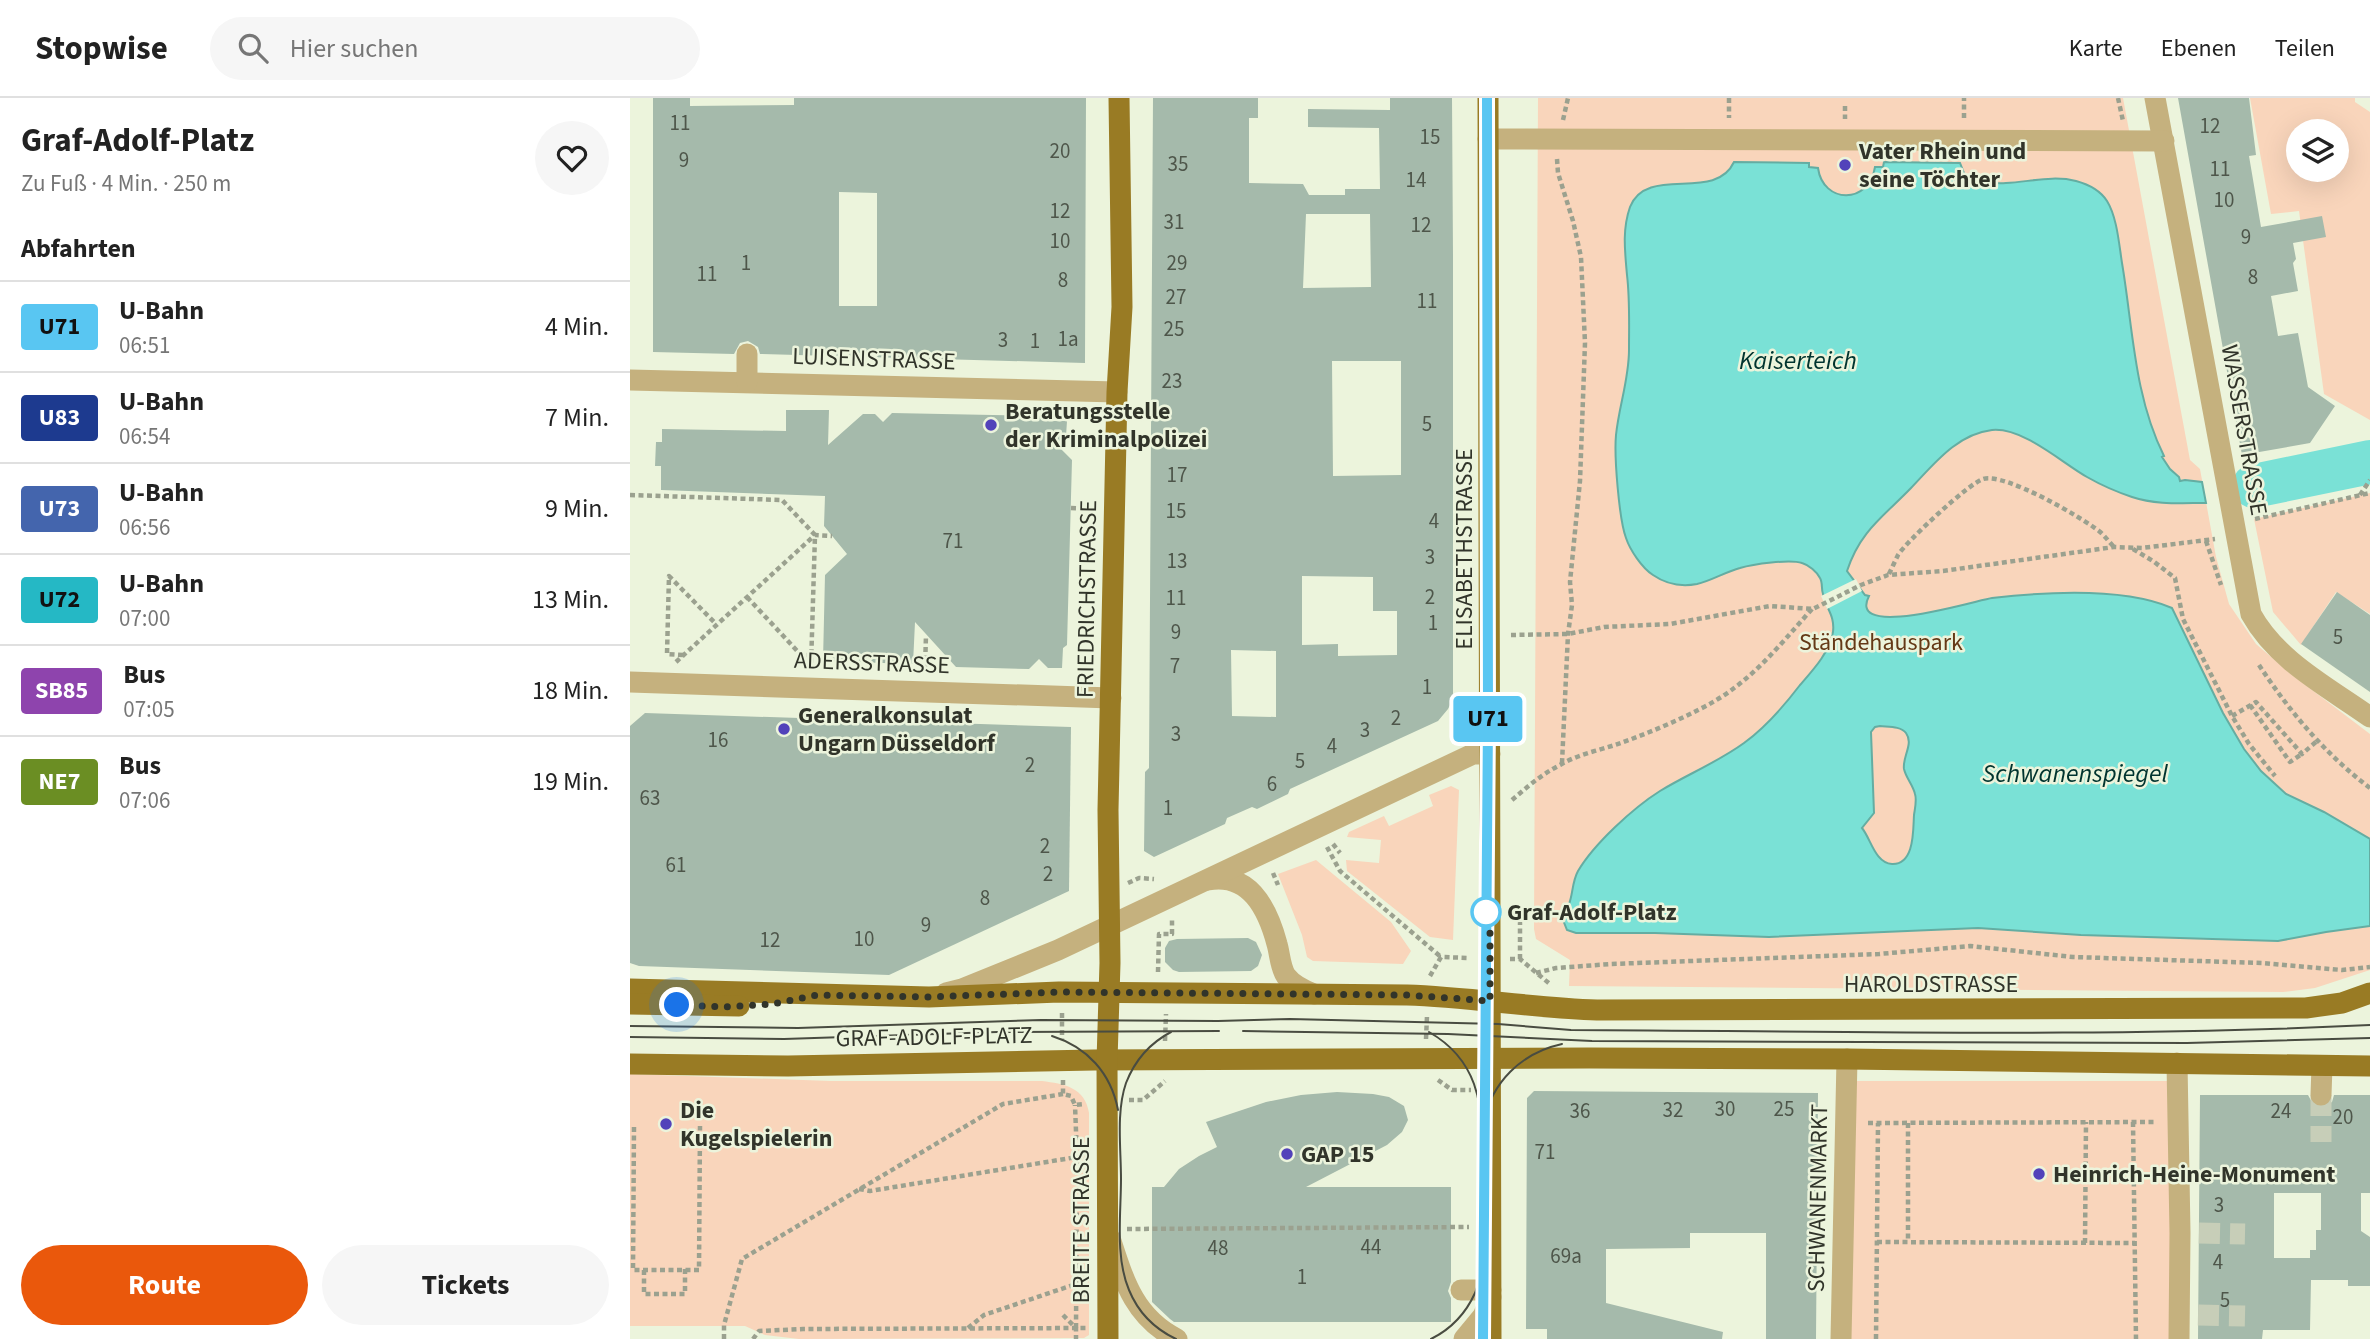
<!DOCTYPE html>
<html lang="de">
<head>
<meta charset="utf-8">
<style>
  body { margin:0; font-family:"Source Sans 3",sans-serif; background:#f6f6f6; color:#222; height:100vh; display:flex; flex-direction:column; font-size:26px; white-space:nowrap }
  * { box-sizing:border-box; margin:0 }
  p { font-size:23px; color:#767676 }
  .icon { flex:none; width:38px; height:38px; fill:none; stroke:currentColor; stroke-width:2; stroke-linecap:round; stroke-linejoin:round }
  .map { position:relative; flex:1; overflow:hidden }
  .side { display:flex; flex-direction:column; background:#fff; width:630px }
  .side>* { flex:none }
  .badge { padding:0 14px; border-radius:5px; font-size:24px; line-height:46px }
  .fabs { position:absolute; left:1656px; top:21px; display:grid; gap:14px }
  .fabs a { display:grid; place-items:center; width:63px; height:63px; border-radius:50%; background:#fff; box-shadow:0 7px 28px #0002; font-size:35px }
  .you { position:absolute; width:35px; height:35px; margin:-18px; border:5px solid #fff; border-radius:50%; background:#1a73e8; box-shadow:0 0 0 10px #1a73e833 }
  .map>.badge { position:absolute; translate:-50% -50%; box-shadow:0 0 0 4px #fff }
  h2 { padding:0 21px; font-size:26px; line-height:63px }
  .round { display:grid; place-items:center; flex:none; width:74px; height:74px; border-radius:37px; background:#f6f6f6 }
  .head { display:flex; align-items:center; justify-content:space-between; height:119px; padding:0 21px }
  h1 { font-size:33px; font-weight:700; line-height:52px }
  .cta { display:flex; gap:14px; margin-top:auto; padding:14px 21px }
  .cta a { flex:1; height:80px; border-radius:42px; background:#ea580c; color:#fff; font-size:28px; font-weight:700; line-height:80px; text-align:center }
  .cta a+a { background:#f6f6f6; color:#222 }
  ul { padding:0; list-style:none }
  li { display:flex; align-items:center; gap:21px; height:91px; padding:0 21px; border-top:2px solid #e0e0e0 }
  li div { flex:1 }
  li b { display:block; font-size:26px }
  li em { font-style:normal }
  li .badge { min-width:77px; font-weight:700; text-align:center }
  header { display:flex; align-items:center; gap:42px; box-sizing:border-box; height:98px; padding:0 35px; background:#fff; border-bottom:2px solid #e0e0e0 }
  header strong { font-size:33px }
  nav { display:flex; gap:38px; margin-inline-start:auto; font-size:24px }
  .search { width:490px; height:63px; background:#f6f6f6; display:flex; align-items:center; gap:18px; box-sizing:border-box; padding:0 24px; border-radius:38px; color:#767676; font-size:26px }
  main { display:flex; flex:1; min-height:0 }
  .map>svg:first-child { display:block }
  .green { fill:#f9d5bb; fill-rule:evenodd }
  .water { fill:#7ae1d6; stroke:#64ada2; stroke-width:2; fill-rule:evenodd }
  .pier { fill:#ecf4dc }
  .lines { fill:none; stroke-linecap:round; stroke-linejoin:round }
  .river { stroke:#7ae1d6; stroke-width:44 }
  .building { fill:#a5baab; fill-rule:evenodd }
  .minor-tunnel { stroke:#c7ceb8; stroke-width:21; stroke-dasharray:21 10; stroke-linecap:butt }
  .path { stroke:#9ba18f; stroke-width:4.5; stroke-dasharray:5 3.5; stroke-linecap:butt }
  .minor { stroke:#c5b17e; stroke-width:21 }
  .major { stroke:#997b24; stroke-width:21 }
  .tram { stroke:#494c41; stroke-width:2 }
  .line-casing { stroke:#fff; stroke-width:16 }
  .line { stroke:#59c6f2; stroke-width:10 }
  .walk { stroke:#31342a; stroke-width:7; stroke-dasharray:0 12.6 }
  .poi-dot { fill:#5242ba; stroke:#ecf4dc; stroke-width:2.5 }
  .stop-dot { fill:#fff; stroke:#59c6f2; stroke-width:3.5 }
  .labels { text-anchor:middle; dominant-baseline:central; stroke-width:5; stroke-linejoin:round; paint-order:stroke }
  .number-label { font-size:21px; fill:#4e564a }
  .poi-label { font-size:24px; font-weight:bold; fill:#31342a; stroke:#ecf4dc; text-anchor:start }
  .street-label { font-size:24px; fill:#31342a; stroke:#ecf4dc }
  .park-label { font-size:24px; fill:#643916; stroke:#ecf4dc }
  .stop-label { font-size:24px; font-weight:bold; fill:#31342a; stroke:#ecf4dc; text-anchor:start }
  .water-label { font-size:26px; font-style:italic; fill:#00342f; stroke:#ecf4dc }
</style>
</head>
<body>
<header>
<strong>Stopwise</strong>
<div class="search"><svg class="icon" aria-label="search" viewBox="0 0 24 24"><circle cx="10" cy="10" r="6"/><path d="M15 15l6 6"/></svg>Hier suchen</div>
<nav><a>Karte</a><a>Ebenen</a><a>Teilen</a></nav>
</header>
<main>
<section class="side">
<div class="head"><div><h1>Graf-Adolf-Platz</h1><p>Zu Fuß · 4 Min. · 250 m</p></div><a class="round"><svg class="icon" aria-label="heart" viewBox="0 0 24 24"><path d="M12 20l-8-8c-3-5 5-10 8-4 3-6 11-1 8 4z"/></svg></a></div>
<h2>Abfahrten</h2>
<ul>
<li><span class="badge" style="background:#59c6f2;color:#111">U71</span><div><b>U-Bahn</b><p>06:51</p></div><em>4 Min.</em></li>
<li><span class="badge" style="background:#1d3a8f;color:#fff">U83</span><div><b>U-Bahn</b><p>06:54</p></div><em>7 Min.</em></li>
<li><span class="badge" style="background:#4465ad;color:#fff">U73</span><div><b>U-Bahn</b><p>06:56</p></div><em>9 Min.</em></li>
<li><span class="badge" style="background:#25b8c5;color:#111">U72</span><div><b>U-Bahn</b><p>07:00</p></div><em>13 Min.</em></li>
<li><span class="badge" style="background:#8e44ad;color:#fff">SB85</span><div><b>Bus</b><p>07:05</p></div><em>18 Min.</em></li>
<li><span class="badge" style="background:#6b8e23;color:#fff">NE7</span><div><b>Bus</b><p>07:06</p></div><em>19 Min.</em></li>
</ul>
<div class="cta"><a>Route</a><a>Tickets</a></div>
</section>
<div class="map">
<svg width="1740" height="1241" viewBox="0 0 1740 1241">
  <rect width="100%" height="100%" fill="#ecf4dc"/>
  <g class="green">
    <polygon points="908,0 1493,0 1560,362 1570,371 1586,459 1599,506 1626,546 1661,576 1740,636 1740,872 1685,890 1653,894 939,888 940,862 906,841 904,831"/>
    <path d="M 1620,0 L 1725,0 L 1725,4 L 1740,14 L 1740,322 L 1694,296 L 1669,113 L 1641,116 ZM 1668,33 L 1706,33 L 1706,72 L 1668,72 Z"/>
    <polygon points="1740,395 1740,516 1706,494 1671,547 1643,514 1624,421"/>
    <polygon points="821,688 829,692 823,842 800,839 717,773 716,762 749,765 751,742 717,739 719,734 754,718 759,728 803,708 799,697"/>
    <polygon points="686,762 761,824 781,853 773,866 683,863 677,859 672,837 648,776"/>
    <path d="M 0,976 L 201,983 L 412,983 C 434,986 455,989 459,1015 L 459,1237 L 454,1240 L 439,1240 L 169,1241 L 135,1237 L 115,1228 L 0,1228 Z"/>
    <polygon points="1219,983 1541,983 1547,1241 1213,1241"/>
  </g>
  <path class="water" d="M 1104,64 L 1179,65 L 1179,69 L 1188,70 C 1193,106 1239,107 1245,69 L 1253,69 L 1254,64 L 1330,65 L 1336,80 L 1339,82 C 1351,84 1364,86 1376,85 C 1399,84 1423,77 1446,83 C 1457,86 1470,92 1477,103 C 1487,119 1489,146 1492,165 C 1503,230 1504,298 1534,358 L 1532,359 L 1540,371 L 1549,379 L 1550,383 L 1555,382 L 1572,384 L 1576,405 C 1551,405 1526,407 1502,399 C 1487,394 1471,387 1457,379 C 1432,365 1393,329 1362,332 C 1327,336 1304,366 1281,390 C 1253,419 1230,433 1217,473 L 1235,497 L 1239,498 C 1216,543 1347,502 1362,500 C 1415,494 1493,489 1542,510 L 1593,615 L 1614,651 L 1631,673 L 1656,696 L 1694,714 L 1740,741 L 1740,828 L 1696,834 L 1648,843 L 1451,837 L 1348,830 L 1139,839 L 1025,835 L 946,835 L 937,832 L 933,822 C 934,816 937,812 939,806 C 943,796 942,784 948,773 C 964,746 1003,710 1030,693 C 1058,676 1088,664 1114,645 C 1136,629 1154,608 1170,587 C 1184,571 1199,555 1203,534 C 1205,517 1196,511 1193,496 C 1191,491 1193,485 1190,480 C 1187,474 1179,467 1172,465 C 1160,461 1123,466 1110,470 C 1095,474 1081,483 1067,486 C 1051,489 1036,486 1023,477 C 1012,470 1000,452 996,440 C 989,421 984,358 986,337 C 989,308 999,281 999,252 C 999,227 1000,202 997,177 C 995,154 992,132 1000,109 C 1017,66 1085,105 1104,64 ZM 1250,628 C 1258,629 1271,628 1276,635 C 1284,646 1272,659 1274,671 C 1276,680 1283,687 1285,696 C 1287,702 1285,710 1284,717 C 1283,731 1285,767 1262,766 C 1245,765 1241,741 1232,730 L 1244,715 L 1241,634 L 1245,629 Z"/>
  <polygon class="pier" points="1226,481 1232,493 1197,511 1191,498"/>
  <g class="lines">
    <polyline class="river" points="1624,388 1740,364"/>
  </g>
  <g class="building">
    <path d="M 23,0 L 60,0 L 60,8 L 164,7 L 164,0 L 456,0 L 455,265 L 130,256 L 128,249 L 118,243 L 110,245 L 104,256 L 23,254 ZM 209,94 L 247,95 L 247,208 L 209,208 Z"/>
    <path d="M 523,0 L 628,0 L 628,20 L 619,20 L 619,85 L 673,86 L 679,97 L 715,97 L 715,91 L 750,91 L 749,30 L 678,29 L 678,11 L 760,12 L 760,0 L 822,0 L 823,158 L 823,601 L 818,611 L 808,623 L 660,691 L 658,696 L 627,711 L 622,709 L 597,720 L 595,726 L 524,759 L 514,753 L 515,674 L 519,670 ZM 676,116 L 740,116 L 741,189 L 673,190 ZM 702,263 L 771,263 L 771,377 L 703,378 ZM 672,478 L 743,479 L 743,513 L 767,513 L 767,557 L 708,558 L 708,546 L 672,547 ZM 601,552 L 646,553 L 646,619 L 602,618 Z"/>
    <polygon points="1548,0 1619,0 1626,57 1619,58 1631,129 1692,118 1696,139 1663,145 1666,161 1663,165 1668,193 1641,198 1648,238 1668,235 1678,289 1705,308 1680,345 1612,357"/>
    <polygon points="156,312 199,312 198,347 233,316 245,316 253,324 262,315 412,318 416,323 437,323 436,338 427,347 442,362 437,547 433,550 432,570 418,570 409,561 399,571 326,569 285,524 283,566 193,563 195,477 217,456 194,428 195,398 31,392 31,368 25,368 26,344 32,344 32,331 156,333"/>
    <polygon points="1707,494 1740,517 1740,594 1671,546"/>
    <polygon points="15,615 441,629 439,793 259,877 9,868 0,865 0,628"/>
    <polygon points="618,840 626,844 632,857 628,868 621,873 549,874 543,872 535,864 535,850 539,843 547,841"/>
    <polygon points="904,993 1188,995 1186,1241 1136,1241 1136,1135 1060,1135 1060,1150 976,1151 976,1205 1093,1234 1092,1241 917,1241 917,1231 896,1231 897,1000"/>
    <polygon points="707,994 743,996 759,999 774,1008 778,1022 772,1034 757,1047 676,1089 821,1089 821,1184 818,1193 821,1200 821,1224 544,1224 540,1221 522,1204 522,1089 534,1089 549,1071 569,1058 587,1049 576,1024 636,1004 671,997"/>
    <path d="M 1570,997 L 1678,997 L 1684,1008 L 1691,1010 L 1702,1004 L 1704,997 L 1740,997 L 1740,1095 L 1731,1095 L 1731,1133 L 1740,1139 L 1740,1188 L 1718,1188 L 1718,1182 L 1681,1182 L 1680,1232 L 1633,1232 L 1632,1241 L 1568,1241 ZM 1644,1095 L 1691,1095 L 1691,1132 L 1686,1132 L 1686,1152 L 1680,1152 L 1680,1160 L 1644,1160 Z"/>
  </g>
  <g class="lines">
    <g class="minor-tunnel">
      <polyline points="1691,997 1691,1044"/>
      <polyline points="1569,1135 1615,1136"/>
      <polyline points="1568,1217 1615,1218"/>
    </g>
    <g class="path">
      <polyline points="1099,0 1099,20"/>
      <polyline points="1488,0 1493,23"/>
      <polyline points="1215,8 1215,21"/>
      <polyline points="1334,20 1334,0"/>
      <polyline points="933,22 938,0"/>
      <polyline points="927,61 928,75 943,123 951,159 955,245 950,383 940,484 942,507 938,536 932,665"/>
      <polyline points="0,397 152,402 185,437 181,568"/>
      <polyline points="1730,397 1740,382"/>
      <polyline points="441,410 464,411"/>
      <polyline points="1625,421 1740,395"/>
      <polyline points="1576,443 1591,487"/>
      <polyline points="1503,451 1523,463 1545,480 1553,521 1602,618 1619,646 1645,678"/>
      <path d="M 1259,476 C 1262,470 1265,463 1268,457 C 1277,443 1338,386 1353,381 C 1374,374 1451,419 1469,433 C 1475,438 1479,444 1484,449"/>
      <polyline points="117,499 171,557 181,557"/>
      <polyline points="881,537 938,536 974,529 1040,526 1140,508 1183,511 1231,487 1258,477 1313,473 1484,449 1512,450 1585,441"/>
      <polyline points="53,557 37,556 39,478 86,526"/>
      <polyline points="46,564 185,437 202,438"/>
      <path d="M 1629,567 C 1660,614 1695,656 1740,690"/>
      <polyline points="295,571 296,537"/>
      <polyline points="1620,607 1660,664 1672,656"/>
      <polyline points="1602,618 1626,604 1672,656 1687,643"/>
      <path d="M 882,702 C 897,689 912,676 930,667 C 948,656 971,652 991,645 C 1018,635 1045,624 1070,611 C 1119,587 1147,550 1182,511"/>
      <polyline points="703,746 710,755"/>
      <polyline points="697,749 710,773 811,859"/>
      <polyline points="643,775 648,787"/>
      <polyline points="498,785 509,780 524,781"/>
      <polyline points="880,861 890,861 921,887"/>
      <polyline points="890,861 890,824"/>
      <polyline points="528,874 529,836 542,836 542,822"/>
      <polyline points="906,875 926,870 981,866 1249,856 1340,848 1443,859 1632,865 1712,872 1740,869"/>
      <polyline points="800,878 811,859 840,860"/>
      <polyline points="432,915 432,942"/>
      <polyline points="796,941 797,918"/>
      <polyline points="535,943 536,916"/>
      <polyline points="433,982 433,996 441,998 445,1007 455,1006"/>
      <polyline points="808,982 822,992 841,992"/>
      <polyline points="499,1002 513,1002 535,983"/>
      <polyline points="1503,1024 1506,1241"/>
      <polyline points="1238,1025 1527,1024"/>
      <polyline points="1278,1025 1278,1144"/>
      <polyline points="4,1029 3,1172 69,1172 70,1028"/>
      <polyline points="229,1091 240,1093 447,1059 445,1007"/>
      <polyline points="497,1131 839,1129"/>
      <polyline points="1247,1144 1505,1145"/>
      <polyline points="1455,1145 1456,1024"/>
      <polyline points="14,1172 14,1196 55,1196 55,1171"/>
      <polyline points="433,1217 446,1230 446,1241"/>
      <polyline points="338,1230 354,1217 446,1186"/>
      <polyline points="446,1230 447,1059"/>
      <polyline points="94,1241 94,1227 112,1161 373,1006 433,996"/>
      <polyline points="123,1241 129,1233 173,1231 458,1230"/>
      <polyline points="1246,1241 1248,1025"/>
    </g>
    <g class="minor">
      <path d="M 1525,0 L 1621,516 C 1647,563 1698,589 1740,619"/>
      <polyline points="858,41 1534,43"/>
      <polyline points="0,282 487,294"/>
      <polyline points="117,284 117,256"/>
      <polyline points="0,584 481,600"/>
      <path d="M 578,782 C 620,774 638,812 647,846 C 650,856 650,869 656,878 C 663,887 673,892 684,896"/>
      <polyline points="316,895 332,891 428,852 843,656 860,656"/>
      <polyline points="1547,965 1550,1135 1549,1241"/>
      <polyline points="1691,997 1692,968"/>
      <path d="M 480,1140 C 494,1183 504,1219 547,1241"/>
      <polyline points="831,1192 861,1192"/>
      <polyline points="834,1241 853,1218 861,1199"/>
      <polyline points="1211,1241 1217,961"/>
    </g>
    <g class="major">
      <polyline points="858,0 861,1241"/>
      <path d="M 0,891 L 299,899 L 429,894 L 777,897 C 840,899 903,910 967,912 L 1676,910 L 1712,905 L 1740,895"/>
      <polyline points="0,906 109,908"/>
      <polyline points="0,966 158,968 464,962 959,960 1217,961 1740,968"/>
      <polyline points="478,1241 477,963 480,865 478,712 487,294 492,209 489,0"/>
    </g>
    <g class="tram">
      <path d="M 0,928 L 168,930 L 411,922 L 588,923 L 660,921 L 868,926 L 941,932 C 1207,933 1474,940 1740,927"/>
      <polyline points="613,933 818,936 962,943 1557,945 1740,940"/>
      <path d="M 541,934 C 520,945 505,962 496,985 C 486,1014 491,1050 491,1081 C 491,1116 485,1159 499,1192 C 508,1214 525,1231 546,1241"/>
      <path d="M 799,934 C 820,946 836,964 844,986 C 857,1022 852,1076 851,1115 C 851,1141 855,1170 845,1195 C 836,1215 821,1231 801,1241"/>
      <path d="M 422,938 C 457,949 481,975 488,1012"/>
      <polyline points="0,939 154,941 367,934 589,933"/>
      <path d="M 853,1025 C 862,984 891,955 932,946"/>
    </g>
  </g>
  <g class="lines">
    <g class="line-casing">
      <polyline id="line" points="853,1241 858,622 857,0"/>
    </g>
    <use href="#line" class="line"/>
    <polyline class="walk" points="47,907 94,909 142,906 187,897 299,899 429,894 777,897 860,903 860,803 856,814"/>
  </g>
  <g class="poi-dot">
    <circle cx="1215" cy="67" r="7"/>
    <circle cx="361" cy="327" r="7"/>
    <circle cx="154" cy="631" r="7"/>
    <circle cx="36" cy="1026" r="7"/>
    <circle cx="657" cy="1056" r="7"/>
    <circle cx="1409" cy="1076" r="7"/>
  </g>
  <circle class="stop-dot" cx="856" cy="814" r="14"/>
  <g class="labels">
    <g class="number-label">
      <text x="50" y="25">11</text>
      <text x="1580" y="28">12</text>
      <text x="800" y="39">15</text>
      <text x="430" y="53">20</text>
      <text x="54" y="62">9</text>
      <text x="548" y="66">35</text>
      <text x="1590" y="71">11</text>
      <text x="786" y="82">14</text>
      <text x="1594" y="102">10</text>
      <text x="430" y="113">12</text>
      <text x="544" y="124">31</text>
      <text x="791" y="127">12</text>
      <text x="1616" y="139">9</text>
      <text x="430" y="143">10</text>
      <text x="116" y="165">1</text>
      <text x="547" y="165">29</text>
      <text x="77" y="176">11</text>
      <text x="1623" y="179">8</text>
      <text x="433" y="182">8</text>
      <text x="546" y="199">27</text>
      <text x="797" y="203">11</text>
      <text x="544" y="231">25</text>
      <text x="438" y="241">1a</text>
      <text x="373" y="242">3</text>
      <text x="405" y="243">1</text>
      <text x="542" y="283">23</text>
      <text x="797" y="326">5</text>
      <text x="547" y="377">17</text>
      <text x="546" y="413">15</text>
      <text x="804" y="423">4</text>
      <text x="323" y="443">71</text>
      <text x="800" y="459">3</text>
      <text x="547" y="463">13</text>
      <text x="800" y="499">2</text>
      <text x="546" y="500">11</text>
      <text x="803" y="525">1</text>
      <text x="546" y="534">9</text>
      <text x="1708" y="539">5</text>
      <text x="545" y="568">7</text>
      <text x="797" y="589">1</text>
      <text x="766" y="620">2</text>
      <text x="735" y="632">3</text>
      <text x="546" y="636">3</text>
      <text x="88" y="642">16</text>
      <text x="702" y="648">4</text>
      <text x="670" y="663">5</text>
      <text x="400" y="667">2</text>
      <text x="642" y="686">6</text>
      <text x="20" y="700">63</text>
      <text x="538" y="710">1</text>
      <text x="415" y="748">2</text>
      <text x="46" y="767">61</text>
      <text x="418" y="776">2</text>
      <text x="355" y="800">8</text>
      <text x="296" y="827">9</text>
      <text x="234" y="841">10</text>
      <text x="140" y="842">12</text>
      <text x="1095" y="1011">30</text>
      <text x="1154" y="1011">25</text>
      <text x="1043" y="1012">32</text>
      <text x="950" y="1013">36</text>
      <text x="1651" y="1013">24</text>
      <text x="1713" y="1019">20</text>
      <text x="915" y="1054">71</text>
      <text x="1589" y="1107">3</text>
      <text x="741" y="1149">44</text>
      <text x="588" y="1150">48</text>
      <text x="936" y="1158">69a</text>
      <text x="1588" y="1164">4</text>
      <text x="672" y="1179">1</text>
      <text x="1595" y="1202">5</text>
    </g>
    <g class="poi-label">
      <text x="1229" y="53">Vater Rhein und<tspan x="1229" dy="28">seine Töchter</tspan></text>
      <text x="375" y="313">Beratungsstelle<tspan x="375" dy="28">der Kriminalpolizei</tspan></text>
      <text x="168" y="617">Generalkonsulat<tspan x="168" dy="28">Ungarn Düsseldorf</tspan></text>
      <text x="50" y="1012">Die<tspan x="50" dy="28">Kugelspielerin</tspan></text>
      <text x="671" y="1056">GAP 15</text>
      <text x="1423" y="1076">Heinrich-Heine-Monument</text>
    </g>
    <g class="street-label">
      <text transform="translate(244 261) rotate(2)">LUISENSTRASSE</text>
      <text transform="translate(1614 332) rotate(80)">WASSERSTRASSE</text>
      <text transform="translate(834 451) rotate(-90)">ELISABETHSTRASSE</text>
      <text transform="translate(457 501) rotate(-89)">FRIEDRICHSTRASSE</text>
      <text transform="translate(242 565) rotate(2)">ADERSSTRASSE</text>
      <text x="1301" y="886">HAROLDSTRASSE</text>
      <text transform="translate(304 939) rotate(-1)">GRAF-ADOLF-PLATZ</text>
      <text transform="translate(1188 1100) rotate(-89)">SCHWANENMARKT</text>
      <text transform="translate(451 1122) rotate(-90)">BREITE STRASSE</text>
    </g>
    <g class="park-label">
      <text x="1251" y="544">Ständehauspark</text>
    </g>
    <g class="stop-label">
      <text x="877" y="814">Graf-Adolf-Platz</text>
    </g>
    <g class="water-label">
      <text x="1168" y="262">Kaiserteich</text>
      <text x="1445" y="675">Schwanenspiegel</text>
    </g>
  </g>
</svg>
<div class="fabs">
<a><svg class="icon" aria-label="layers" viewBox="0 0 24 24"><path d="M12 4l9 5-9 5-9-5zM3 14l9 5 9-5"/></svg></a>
</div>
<div class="you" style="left:47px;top:907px"></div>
<b class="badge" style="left:858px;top:621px;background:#59c6f2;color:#111">U71</b>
</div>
</main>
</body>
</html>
